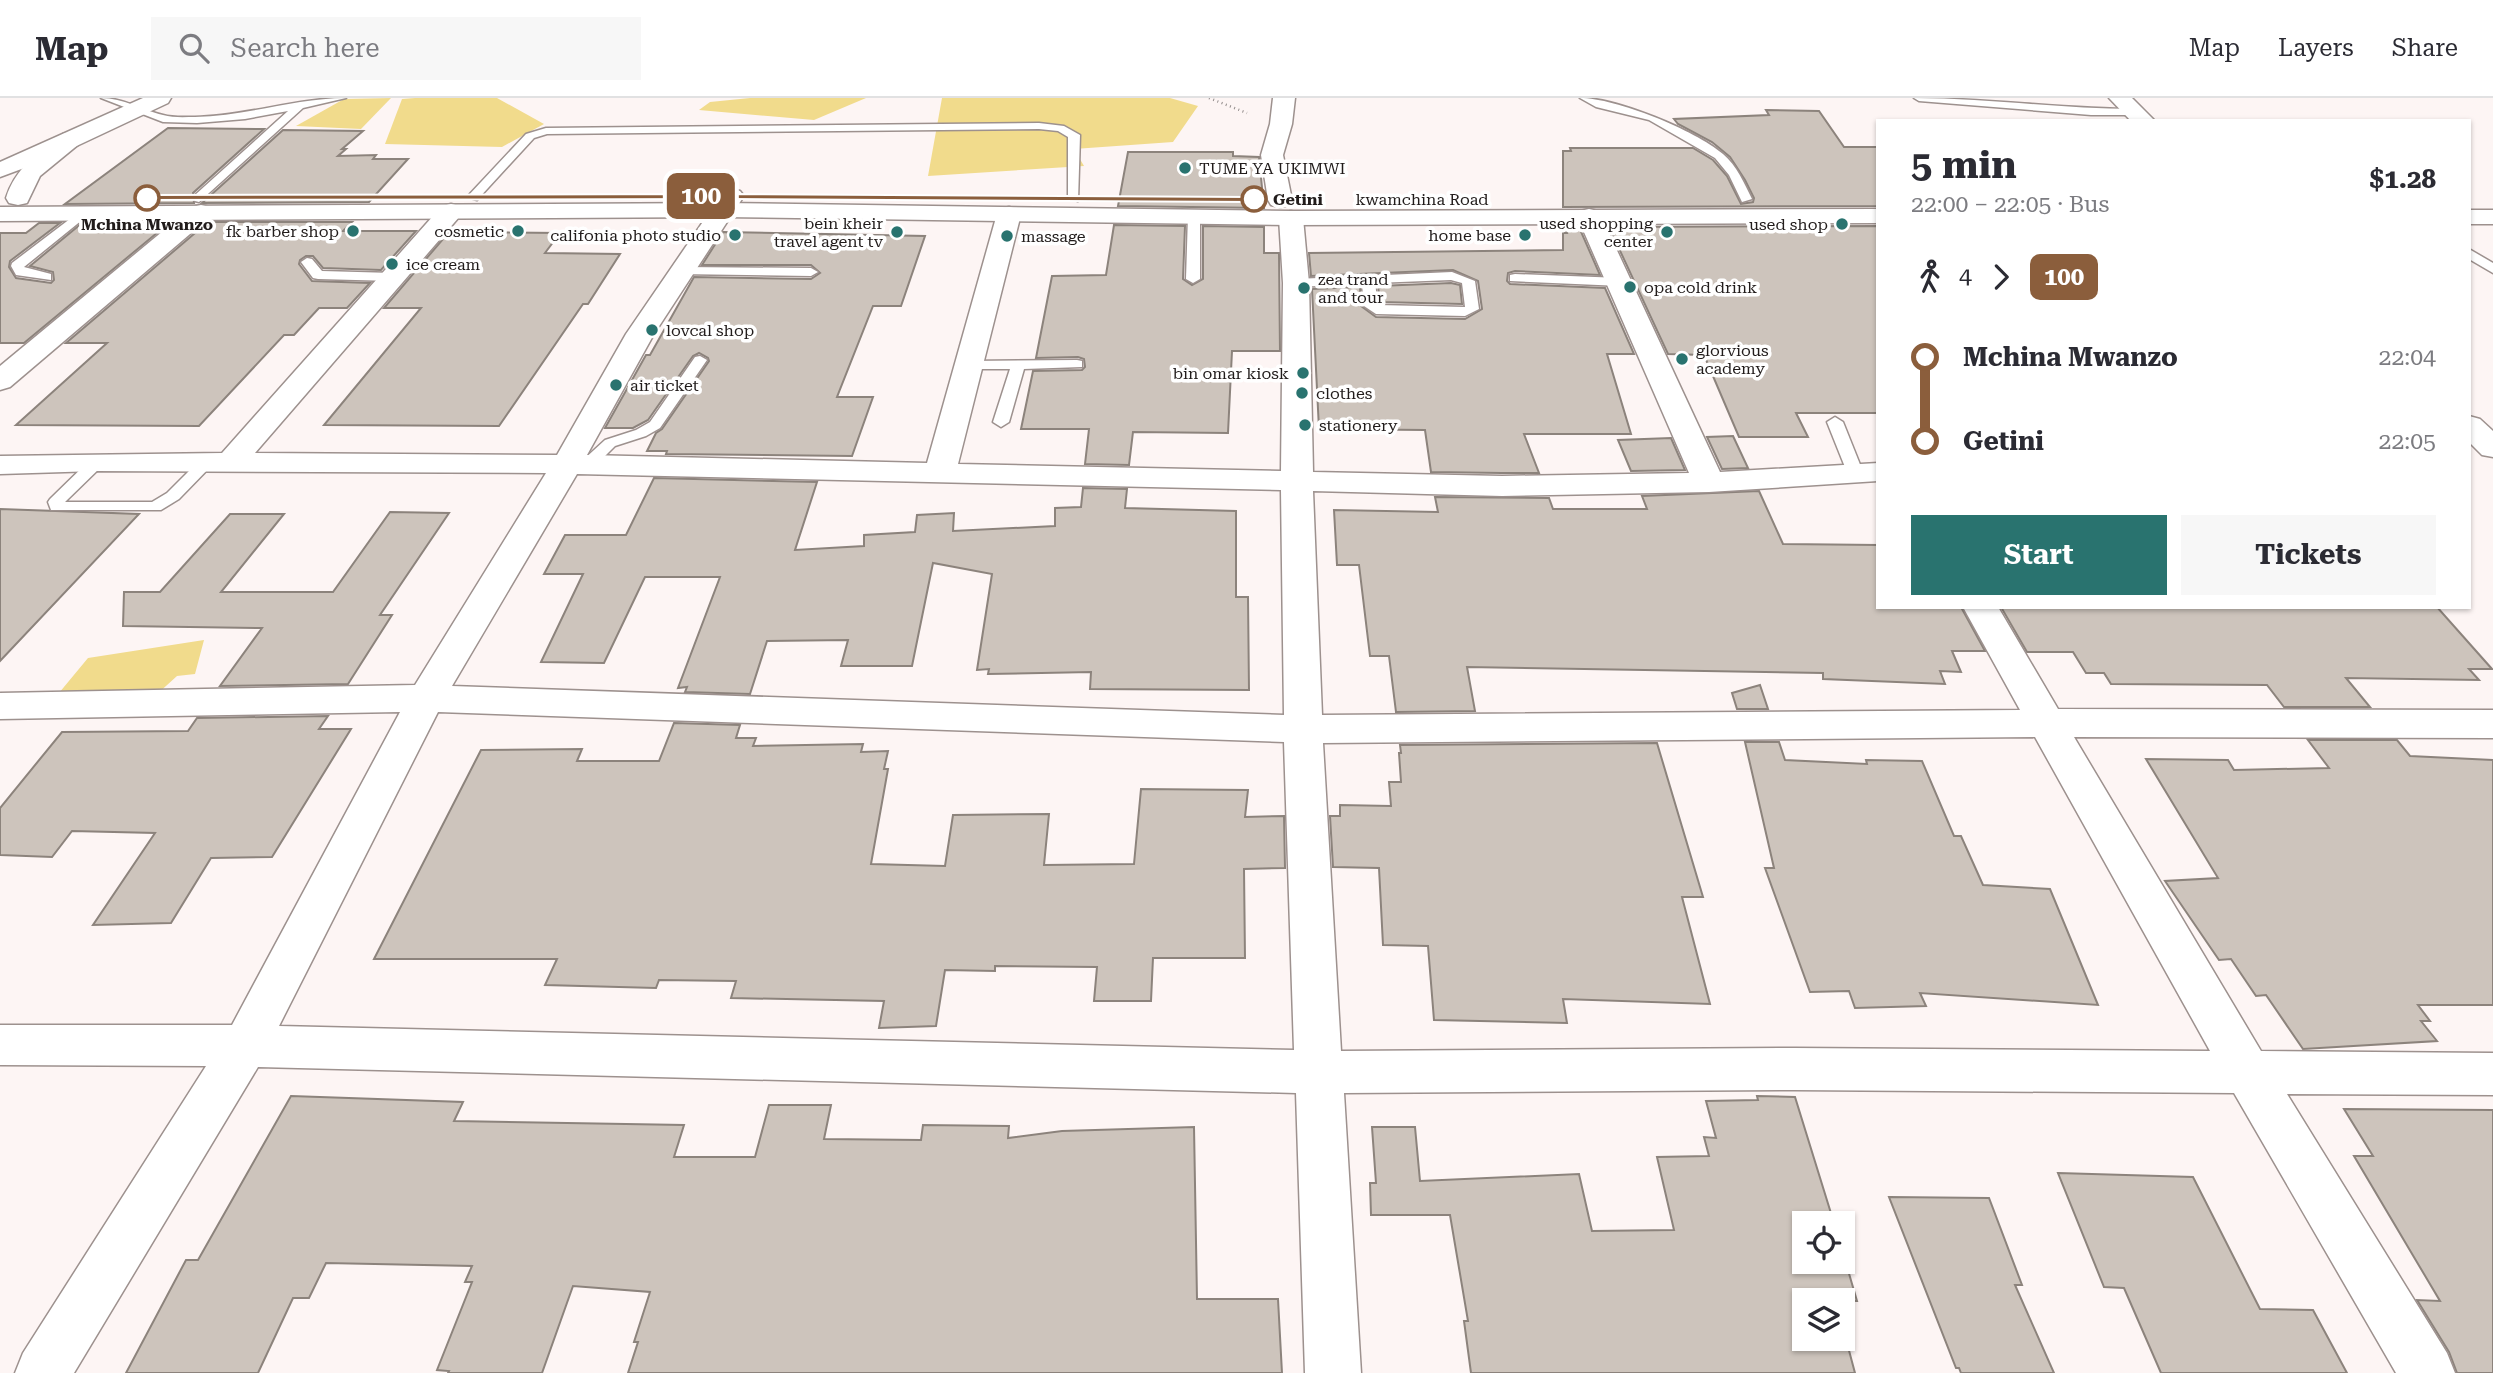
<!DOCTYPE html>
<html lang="en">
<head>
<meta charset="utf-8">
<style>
  body { margin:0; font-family:"Roboto Serif",serif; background:#f7f7f7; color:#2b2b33; height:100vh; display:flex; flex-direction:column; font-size:26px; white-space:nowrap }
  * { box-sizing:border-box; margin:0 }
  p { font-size:23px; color:#7c7c81 }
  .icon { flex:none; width:38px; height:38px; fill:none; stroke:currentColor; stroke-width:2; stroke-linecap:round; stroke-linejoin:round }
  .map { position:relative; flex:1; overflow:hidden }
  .drawer { position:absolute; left:1876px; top:21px; width:595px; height:490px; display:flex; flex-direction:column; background:#fff; border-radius:0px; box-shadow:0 2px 5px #0004 }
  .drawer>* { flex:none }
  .badge { padding:0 14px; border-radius:10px; font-size:24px; line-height:46px }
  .buttons { position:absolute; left:1792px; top:1113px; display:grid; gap:14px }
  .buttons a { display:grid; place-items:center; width:63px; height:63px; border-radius:0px; background:#fff; box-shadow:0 2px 5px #0004; font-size:35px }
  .map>.badge { position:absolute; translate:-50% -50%; box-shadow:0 0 0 4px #fff }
  .legs { display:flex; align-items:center; gap:10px; height:77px; padding:0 35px; font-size:23px }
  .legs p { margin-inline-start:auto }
  .headline { display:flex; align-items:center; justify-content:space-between; height:119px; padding:0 35px }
  h1 { font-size:38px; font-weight:700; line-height:52px }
  .cta { display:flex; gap:14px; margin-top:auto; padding:14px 35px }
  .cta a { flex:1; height:80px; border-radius:0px; background:#29736f; color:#fff; font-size:28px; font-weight:700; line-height:80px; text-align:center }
  .cta a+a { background:#f7f7f7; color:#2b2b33 }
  ul { padding:0 35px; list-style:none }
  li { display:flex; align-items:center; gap:24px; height:84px; font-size:26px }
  li i { display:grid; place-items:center; width:10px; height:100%; margin:0 9px; background:currentColor }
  li i::after { content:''; width:18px; height:18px; margin:-9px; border:5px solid; border-radius:50%; background:#fff }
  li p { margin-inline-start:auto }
  li:first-child i { background:linear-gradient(#0000 50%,currentColor 0) }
  li:last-child i { background:linear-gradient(currentColor 50%,#0000 0) }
  header { display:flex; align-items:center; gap:42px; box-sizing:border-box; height:98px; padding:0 35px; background:#fff; border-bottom:2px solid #e1e1e2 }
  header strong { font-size:33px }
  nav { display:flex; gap:38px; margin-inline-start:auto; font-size:24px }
  .search { width:490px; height:63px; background:#f7f7f7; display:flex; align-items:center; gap:18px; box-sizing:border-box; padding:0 24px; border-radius:0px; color:#7c7c81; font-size:26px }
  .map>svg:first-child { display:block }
  .green { fill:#f1db8c }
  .building { fill:#cdc4bc; stroke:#8c837c; stroke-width:2 }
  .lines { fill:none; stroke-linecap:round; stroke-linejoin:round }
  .service-casing { stroke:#9d918e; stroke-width:3 }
  .minor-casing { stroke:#9d918e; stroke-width:3 }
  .secondary-casing { stroke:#9d918e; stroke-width:3 }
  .path { stroke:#928c8b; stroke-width:2.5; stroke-dasharray:1 3.5; stroke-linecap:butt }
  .service { fill:#fff; fill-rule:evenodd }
  .minor { fill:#fff; fill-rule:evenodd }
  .secondary { fill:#fff; fill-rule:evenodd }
  .line-1 { fill:#8b5e3c; stroke:#fff; stroke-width:2 }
  .poi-dot { fill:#29736f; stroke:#fff; stroke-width:2.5 }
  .stop-1-dot { fill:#fff; stroke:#8b5e3c; stroke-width:3.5 }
  .labels { text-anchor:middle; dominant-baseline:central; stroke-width:7; stroke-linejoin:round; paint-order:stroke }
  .far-poi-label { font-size:16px; fill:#211c1b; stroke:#fff; text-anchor:start }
  .far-stop-label { font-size:16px; font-weight:bold; fill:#211c1b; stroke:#fff; text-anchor:start }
  .far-street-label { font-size:16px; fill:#211c1b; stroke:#fff }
</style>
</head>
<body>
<header>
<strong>Map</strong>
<div class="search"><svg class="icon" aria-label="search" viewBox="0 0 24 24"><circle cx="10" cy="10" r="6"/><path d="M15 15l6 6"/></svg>Search here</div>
<nav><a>Map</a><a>Layers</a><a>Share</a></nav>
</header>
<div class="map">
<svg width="2493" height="1275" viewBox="0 0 2493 1275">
  <rect width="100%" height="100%" fill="#fdf5f4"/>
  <g class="green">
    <polygon points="391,0 361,31 296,28 344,1"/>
    <polygon points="415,0 497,0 544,26 502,49 385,46 402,1"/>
    <polygon points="750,0 866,0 814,22 699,12 710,4"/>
    <polygon points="942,0 1170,0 1198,8 1173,44 1074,51 1084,68 928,78"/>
    <polygon points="204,542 195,576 177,578 145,607 54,601 88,560"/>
  </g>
  <g class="building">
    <polygon points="1766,12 1819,13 1844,49 1878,49 1878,108 1563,109 1563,53 1571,53 1570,50 1693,50 1713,62 1727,78 1741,106 1753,104 1754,100 1745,82 1730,59 1712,44 1678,26 1674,21 1769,17"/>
    <polygon points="168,30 264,31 193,95 194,105 65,106"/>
    <polygon points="283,32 363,33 342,51 346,51 338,58 376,57 373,61 408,61 369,104 202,105"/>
    <polygon points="1128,54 1233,54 1233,58 1259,59 1264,110 1118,108"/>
    <polygon points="208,124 352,124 343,133 416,133 381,172 323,170 313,158 306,158 300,162 299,166 312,183 370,185 347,210 319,210 294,237 284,237 199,328 16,327 107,245 66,245"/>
    <polygon points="39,125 60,125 10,163 9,169 16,180 51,185 54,182 53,174 30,168 82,125 169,125 24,245 0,245 0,135 26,135"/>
    <polygon points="1114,127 1185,128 1183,181 1192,187 1203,181 1203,128 1264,129 1264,155 1279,155 1280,253 1232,253 1228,335 1133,334 1129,367 1085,366 1089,331 1021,331 1033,273 1082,272 1085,269 1084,261 1078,259 1036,260 1052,178 1106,177"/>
    <polygon points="1878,128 1878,315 1796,315 1808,339 1739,339 1704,257 1668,256 1609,129"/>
    <polygon points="1565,129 1579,129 1600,177 1515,173 1508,175 1507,183 1510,186 1605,190 1634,256 1607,256 1631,336 1524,336 1539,375 1502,375 1431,374 1425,332 1319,331 1312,191 1360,189 1361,208 1376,219 1465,221 1482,211 1478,183 1453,172 1311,178 1309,155 1563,152 1563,135 1567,135"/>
    <polygon points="449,134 560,135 545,155 620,156 588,206 583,206 499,328 324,327 421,210 384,210"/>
    <polygon points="723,134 925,138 901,208 873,208 837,299 873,299 852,358 666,356 667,353 647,353 656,335 662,331 709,263 708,260 699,255 693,258 648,322 633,330 605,330 646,257 650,257 694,179 811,181 820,175 811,167 702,167"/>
    <polygon points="1451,185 1460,187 1462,206 1380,204 1378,188"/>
    <polygon points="1733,338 1748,370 1722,371 1707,339"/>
    <polygon points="1671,340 1685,372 1631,373 1618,342"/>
    <polygon points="654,380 817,384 795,452 864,448 864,437 915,434 917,417 954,415 953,433 1055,428 1055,410 1081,409 1083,390 1127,391 1125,410 1236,413 1236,499 1248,499 1249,592 1090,591 1091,574 988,576 989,571 977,572 992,476 933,465 912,568 841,568 848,542 767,543 750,596 685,594 687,589 678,590 720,479 645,479 604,565 541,564 583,476 544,476 565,437 626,437"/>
    <polygon points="1759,393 1783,446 1878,447 1878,509 1961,509 1985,553 1952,553 1961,574 1940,573 1945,586 1823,581 1823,575 1467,569 1475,613 1396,614 1389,558 1370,558 1359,467 1337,467 1334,412 1438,414 1435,399 1549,400 1553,411 1647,411 1642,398"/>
    <polygon points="0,411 139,416 0,563"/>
    <polygon points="390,414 449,415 380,517 392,517 348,586 220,588 262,530 123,528 124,494 160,494 230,416 284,416 221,494 333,494"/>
    <polygon points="2001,509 2437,509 2492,571 2469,571 2479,582 2346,580 2370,609 2284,609 2267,587 2111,586 2104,575 2086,575 2073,554 2027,554"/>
    <polygon points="1760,587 1768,611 1737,611 1732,595"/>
    <polygon points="328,618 319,631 351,631 272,759 211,760 171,825 93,827 155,735 72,733 52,759 0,757 0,710 62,634 188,633 197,620"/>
    <polygon points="674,625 740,627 736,640 756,640 753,648 863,646 861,654 888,653 884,671 888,671 871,766 945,768 953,717 1049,716 1044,767 1134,766 1141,691 1248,692 1245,719 1284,718 1285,770 1244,771 1245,860 1153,860 1151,903 1094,903 1097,869 995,868 995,873 945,872 936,928 879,930 884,903 731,900 736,883 659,882 656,890 545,887 557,861 374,861 481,652 582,651 577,663 659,663"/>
    <polygon points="2308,642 2397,642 2410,658 2493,662 2493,907 2418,907 2430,923 2421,923 2437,943 2303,951 2266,897 2256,898 2231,861 2219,862 2165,783 2218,780 2146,661 2228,662 2234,672 2329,670"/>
    <polygon points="1745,644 1779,644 1785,662 1867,666 1866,662 1922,663 1954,738 1961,738 1983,787 2050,791 2098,907 1920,895 1926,908 1855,910 1849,893 1810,894 1765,770 1774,770"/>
    <polygon points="1657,645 1703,799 1682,799 1710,906 1563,901 1567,925 1434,922 1428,848 1383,847 1379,770 1333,769 1330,718 1340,718 1340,707 1391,708 1389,684 1401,684 1399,655 1401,655 1400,647"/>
    <polygon points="291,998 463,1004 454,1023 684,1027 674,1059 755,1059 769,1007 831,1007 824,1041 921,1042 923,1027 1009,1028 1008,1040 1062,1033 1194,1029 1197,1201 1278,1201 1282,1275 628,1275 638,1244 634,1244 650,1194 573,1188 542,1275 448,1275 449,1273 437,1272 472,1184 465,1184 472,1168 326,1165 309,1200 293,1200 258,1275 126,1275 186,1162 198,1162"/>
    <polygon points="1757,998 1795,999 1834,1125 1804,1125 1804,1164 1843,1164 1843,1155 1857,1203 1804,1202 1804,1241 1843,1241 1843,1230 1855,1275 1471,1275 1464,1223 1468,1223 1450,1117 1371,1117 1370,1085 1376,1085 1372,1029 1415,1029 1420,1083 1579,1076 1592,1133 1674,1132 1657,1059 1709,1058 1704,1039 1716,1040 1706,1003 1758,1002"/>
    <polygon points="2344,1011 2493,1012 2493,1275 2457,1275 2449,1254 2417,1202 2440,1203 2354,1058 2373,1058"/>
    <polygon points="2058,1075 2193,1079 2260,1211 2313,1212 2347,1275 2161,1275 2124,1190 2104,1189"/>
    <polygon points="1889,1099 1989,1100 2022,1187 2015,1187 2054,1275 1961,1275 1959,1270 1956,1270"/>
  </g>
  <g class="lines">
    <g class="service-casing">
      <g id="service">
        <path d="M 101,0 C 124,0 141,12 163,17 C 173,20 185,19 195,19 C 247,18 296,0 346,0 L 303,10 L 199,104 L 195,103 L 195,97 L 288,13 L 245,21 L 197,25 L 163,24 Z"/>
        <path d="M 1580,0 C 1616,0 1695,32 1723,56 C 1737,68 1744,85 1752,101 L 1742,104 L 1729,77 L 1715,60 L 1649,22 L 1596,9 Z"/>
        <path d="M 1914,0 C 1988,0 2061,11 2135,11 L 2140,14 L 2135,17 L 2091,17 L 1919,3 Z"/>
        <polygon points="1039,25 1064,28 1080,37 1078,103 1068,100 1068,39 1058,33 1039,31 547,36 534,40 477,102 467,99 526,36 546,30"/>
        <polygon points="83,111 87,112 87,118 24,169 51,176 51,182 16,177 11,168 12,165"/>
        <polygon points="1194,114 1200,118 1200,181 1193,185 1186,181 1188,118"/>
        <polygon points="2469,151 2493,165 2493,175 2469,161"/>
        <polygon points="307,160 312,161 322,173 393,175 400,179 393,183 318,181 313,180 301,164"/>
        <polygon points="682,169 811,170 818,174 811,178 677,176 677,170"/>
        <path d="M 1452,174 L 1475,183 L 1479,211 L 1465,218 L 1376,216 L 1364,208 L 1362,186 L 1296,189 L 1289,185 L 1296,181 ZM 1451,182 L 1462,185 L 1465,209 L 1378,207 L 1375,185 Z"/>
        <polygon points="1515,176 1621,180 1628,184 1621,188 1510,183 1510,177"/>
        <polygon points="700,258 707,262 660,330 646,338 615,348 594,369 582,369 580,366 582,363 605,342 636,332 650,324 695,259"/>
        <polygon points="1077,262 1082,263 1082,269 1024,271 1009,324 1001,329 993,324 1010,271 969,271 962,267 969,263"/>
        <polygon points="1835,319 1843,324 1863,374 1861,377 1855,379 1847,374 1827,324"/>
        <polygon points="97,359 105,364 103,367 65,404 152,404 167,395 200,362 212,362 214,365 179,401 161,412 51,412 48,404 50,401 91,361"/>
      </g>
    </g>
    <g class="minor-casing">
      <g id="minor">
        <polygon points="143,0 171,0 168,5 51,60 0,79 0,64"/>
        <polygon points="1273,0 1295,0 1292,26 1283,57 1292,102 1289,107 1280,109 1271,107 1268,102 1261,57 1270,26"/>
        <polygon points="2109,0 2132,0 2155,23 2131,23"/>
        <path d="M 732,91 L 740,93 L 744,98 L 654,236 L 587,357 L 927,365 L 997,116 L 1000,111 L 1009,109 L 1018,111 L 1021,116 L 958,366 L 1281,373 L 1283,185 L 1279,120 L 1282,115 L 1291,113 L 1300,115 L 1303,120 L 1309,185 L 1313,374 L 1502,378 L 1689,375 L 1577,118 L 1580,113 L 1589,111 L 1598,113 L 1601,118 L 1720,374 L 1878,365 L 1878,383 L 1709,394 L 1502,398 L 1313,393 L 1322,617 L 2020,612 L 1963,509 L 1998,509 L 2058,611 L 2493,612 L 2493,640 L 2074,639 L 2261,953 L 2493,955 L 2493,997 L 2287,996 L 2447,1255 L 2455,1275 L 2396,1275 L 2234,995 L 1795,992 L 1344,995 L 1361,1275 L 1305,1275 L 1296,995 L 258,969 L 74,1275 L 15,1275 L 23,1255 L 206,968 L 0,967 L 0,927 L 232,927 L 400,614 L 0,621 L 0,595 L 415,587 L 546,375 L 97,373 L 0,376 L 0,358 L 222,355 L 442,108 L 451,106 L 460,108 L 463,113 L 460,118 L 255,355 L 557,357 L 626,236 L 724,93 ZM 577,376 L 1281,392 L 1284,617 L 452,588 ZM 438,614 L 1284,644 L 1294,952 L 279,928 ZM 2035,639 L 2210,953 L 1795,950 L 1341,953 L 1323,645 Z"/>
        <polygon points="201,107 210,109 213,114 210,119 10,289 0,292 0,268 192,109"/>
        <polygon points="2469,318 2480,321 2493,333 2493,359 2482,357 2469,344"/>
      </g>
    </g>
    <g class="secondary-casing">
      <g id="secondary">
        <path d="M 71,34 L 79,36 L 82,41 L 79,46 L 40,78 L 27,105 L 18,107 L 9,105 L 6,100 C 15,70 39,54 63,36 Z"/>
        <polygon points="723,105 1291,113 1878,111 1878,125 1291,127 723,119 0,123 0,109"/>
        <rect x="2469" y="112" width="24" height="14"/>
      </g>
    </g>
    <polyline class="path" points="1209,0 1247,15"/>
    <use href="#service" class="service"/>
    <use href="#minor" class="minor"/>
    <use href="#secondary" class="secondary"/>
  </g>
  <polygon class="line-1" points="732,96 1254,99 1258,101 1254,104 732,101 147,102 143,100 147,97"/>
  <g class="poi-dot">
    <circle cx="1185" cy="70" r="7"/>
    <circle cx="1842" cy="126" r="7"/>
    <circle cx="353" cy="133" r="7"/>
    <circle cx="518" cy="133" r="7"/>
    <circle cx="897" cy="134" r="7"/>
    <circle cx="1667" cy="134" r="7"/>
    <circle cx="735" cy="137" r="7"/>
    <circle cx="1525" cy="137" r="7"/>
    <circle cx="1007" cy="138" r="7"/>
    <circle cx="392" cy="166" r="7"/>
    <circle cx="1630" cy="189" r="7"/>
    <circle cx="1304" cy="190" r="7"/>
    <circle cx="652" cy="232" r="7"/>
    <circle cx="1682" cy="261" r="7"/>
    <circle cx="1303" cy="275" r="7"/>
    <circle cx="616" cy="287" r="7"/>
    <circle cx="1302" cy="295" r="7"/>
    <circle cx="1305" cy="327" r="7"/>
  </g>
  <g class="stop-1-dot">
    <circle cx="147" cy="100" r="12"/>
    <circle cx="1254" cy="101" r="12"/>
  </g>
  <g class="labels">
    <g class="far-poi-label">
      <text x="1199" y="70">TUME YA UKIMWI</text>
      <text x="883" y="125" text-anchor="end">bein kheir<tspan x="883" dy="18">travel agent tv</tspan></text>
      <text x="1653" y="125" text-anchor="end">used shopping<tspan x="1653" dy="18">center</tspan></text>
      <text x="1828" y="126" text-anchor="end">used shop</text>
      <text x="339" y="133" text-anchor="end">fk barber shop</text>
      <text x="504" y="133" text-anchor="end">cosmetic</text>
      <text x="721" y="137" text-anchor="end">califonia photo studio</text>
      <text x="1511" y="137" text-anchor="end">home base</text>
      <text x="1021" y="138">massage</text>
      <text x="406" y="166">ice cream</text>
      <text x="1318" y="181">zea trand<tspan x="1318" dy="18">and tour</tspan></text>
      <text x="1644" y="189">opa cold drink</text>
      <text x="666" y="232">lovcal shop</text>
      <text x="1696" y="252">glorvious<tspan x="1696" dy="18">academy</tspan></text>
      <text x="1289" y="275" text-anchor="end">bin omar kiosk</text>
      <text x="630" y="287">air ticket</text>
      <text x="1316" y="295">clothes</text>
      <text x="1319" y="327">stationery</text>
    </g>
    <g class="far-stop-label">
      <text x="1273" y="101">Getini</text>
      <text x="147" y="126" text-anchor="middle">Mchina Mwanzo</text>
    </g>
    <g class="far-street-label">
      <text x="1422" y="101">kwamchina Road</text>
    </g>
  </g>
</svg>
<div class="buttons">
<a><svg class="icon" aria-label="locate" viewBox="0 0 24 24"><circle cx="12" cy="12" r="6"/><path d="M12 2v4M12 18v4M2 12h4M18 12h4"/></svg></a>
<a><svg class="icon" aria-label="layers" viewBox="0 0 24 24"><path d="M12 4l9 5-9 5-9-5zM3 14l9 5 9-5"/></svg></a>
</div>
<b class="badge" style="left:701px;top:98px;background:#8b5e3c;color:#fff">100</b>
<section class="drawer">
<div class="headline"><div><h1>5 min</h1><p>22:00 – 22:05 · Bus</p></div><b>$1.28</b></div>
<div class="legs"><svg class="icon" aria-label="walk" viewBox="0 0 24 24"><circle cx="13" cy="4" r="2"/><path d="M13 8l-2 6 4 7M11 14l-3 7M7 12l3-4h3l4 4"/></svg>4<svg class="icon" aria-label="forward" viewBox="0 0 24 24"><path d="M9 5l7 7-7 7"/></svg><b class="badge" style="background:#8b5e3c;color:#fff">100</b></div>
<ul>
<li><i style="color:#8b5e3c"></i><b>Mchina Mwanzo</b><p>22:04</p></li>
<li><i style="color:#8b5e3c"></i><b>Getini</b><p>22:05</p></li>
</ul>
<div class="cta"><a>Start</a><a>Tickets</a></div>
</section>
</div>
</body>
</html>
